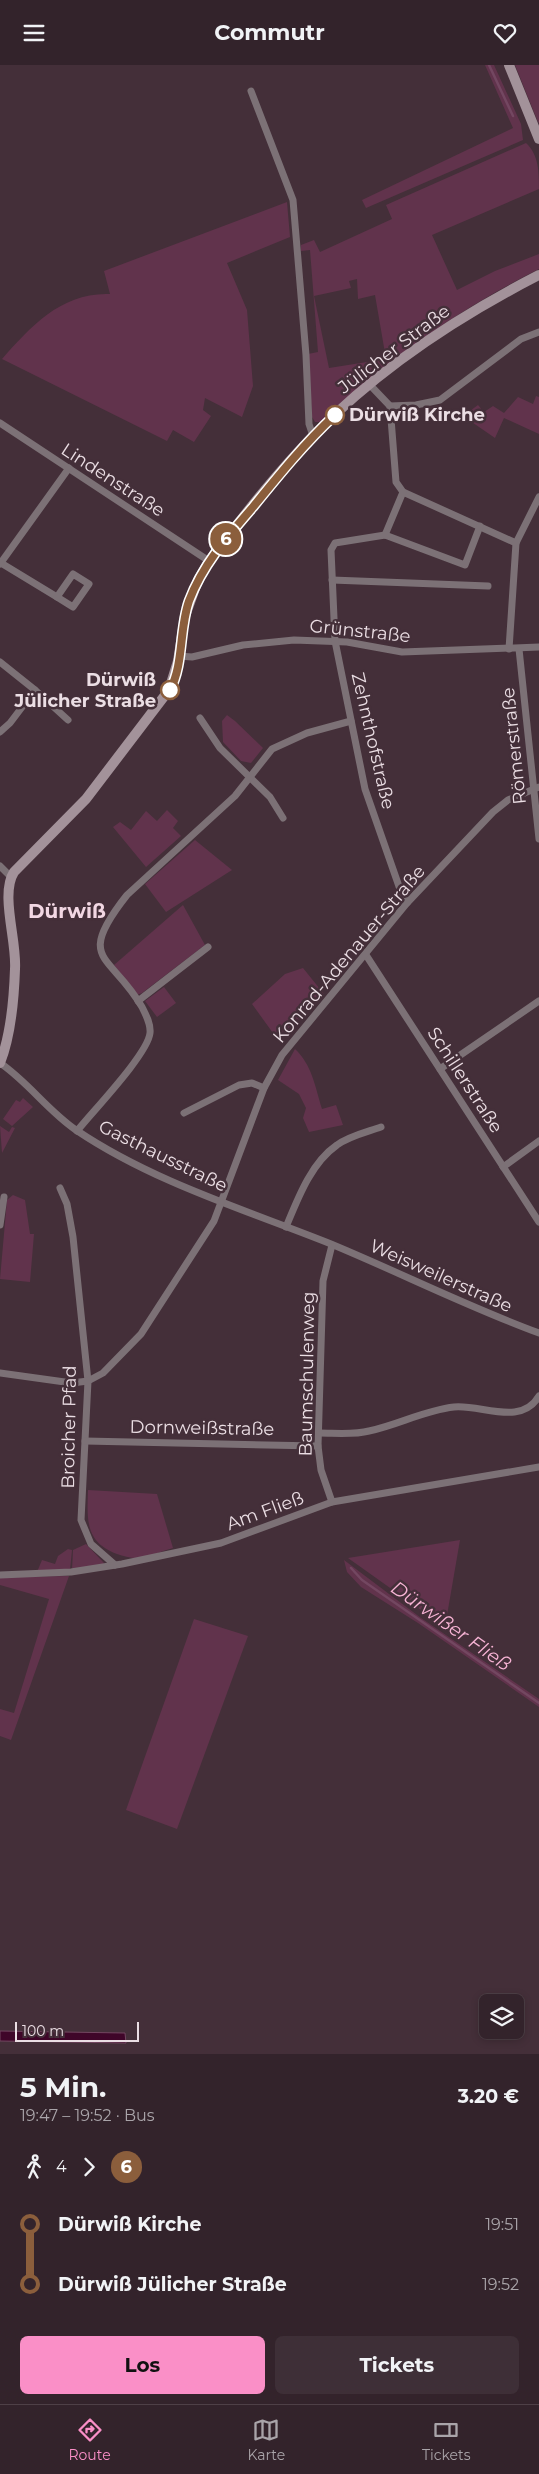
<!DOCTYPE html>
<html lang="de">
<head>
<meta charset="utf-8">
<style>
  body { margin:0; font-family:Montserrat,sans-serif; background:#3e2f37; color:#f1f3f6; height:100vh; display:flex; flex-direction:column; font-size:19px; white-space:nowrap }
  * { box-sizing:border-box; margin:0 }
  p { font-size:16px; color:#a9a4a9 }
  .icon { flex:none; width:28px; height:28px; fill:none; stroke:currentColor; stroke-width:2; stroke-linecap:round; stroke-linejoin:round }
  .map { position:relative; height:1989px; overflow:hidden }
  .panel { display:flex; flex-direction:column; background:#33232b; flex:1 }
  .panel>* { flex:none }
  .badge { padding:0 10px; border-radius:16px; font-size:18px; line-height:32px }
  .fabs { position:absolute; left:479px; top:1929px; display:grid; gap:10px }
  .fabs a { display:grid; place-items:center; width:45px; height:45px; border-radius:8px; background:#33232b; box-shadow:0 2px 8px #0003,0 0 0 1px #4e4047; font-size:25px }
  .scale { position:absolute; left:15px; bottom:12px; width:124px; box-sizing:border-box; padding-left:5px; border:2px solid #ebdee4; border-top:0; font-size:14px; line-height:18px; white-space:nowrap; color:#ebdee4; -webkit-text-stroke:4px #442f39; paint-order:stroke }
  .map>.badge { position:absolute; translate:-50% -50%; box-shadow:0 0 0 2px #fff }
  .legs { display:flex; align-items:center; gap:8px; height:55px; padding:0 20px; font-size:16px }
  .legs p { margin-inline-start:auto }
  .headline { display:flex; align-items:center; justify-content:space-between; height:85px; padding:0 20px }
  h1 { font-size:28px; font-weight:700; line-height:38px }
  .cta { display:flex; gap:10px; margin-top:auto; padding:10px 20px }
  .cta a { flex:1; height:58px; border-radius:8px; background:#fa8fc7; color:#111; font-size:20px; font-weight:700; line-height:58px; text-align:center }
  .cta a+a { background:#3e2f37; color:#f1f3f6 }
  ul { padding:0 20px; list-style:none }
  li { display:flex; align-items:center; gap:18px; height:60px; font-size:19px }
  li i { display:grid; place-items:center; width:8px; height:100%; margin:0 6px; background:currentColor }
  li i::after { content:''; width:12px; height:12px; margin:-6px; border:4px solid; border-radius:50%; background:#33232b }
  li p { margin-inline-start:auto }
  li:first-child i { background:linear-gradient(#0000 50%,currentColor 0) }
  li:last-child i { background:linear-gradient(currentColor 50%,#0000 0) }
  header { display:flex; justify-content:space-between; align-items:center; height:65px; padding:0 20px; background:#33232b; font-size:22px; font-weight:700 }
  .tabs { display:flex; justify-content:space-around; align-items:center; height:70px; border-top:1px solid #4e4047; background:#33232b; font-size:14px; color:#a9a4a9 }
  .tabs a { display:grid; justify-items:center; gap:2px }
  .tabs .on { color:#fa8fc7 }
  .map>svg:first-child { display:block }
  .green { fill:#61334c; fill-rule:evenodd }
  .water { fill:#3f0629; stroke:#734761 }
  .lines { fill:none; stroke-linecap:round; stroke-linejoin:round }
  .stream { stroke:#734761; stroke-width:2.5 }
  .street { stroke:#7c7176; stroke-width:7 }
  .secondary { stroke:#a3929a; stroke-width:10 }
  .line-1-casing { stroke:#fff; stroke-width:11 }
  .line-1 { stroke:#8b5e3c; stroke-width:8 }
  .stop-1-dot { fill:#fff; stroke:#8b5e3c; stroke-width:2.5 }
  .labels { text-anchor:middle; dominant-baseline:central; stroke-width:5; stroke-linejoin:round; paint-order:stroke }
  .street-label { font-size:18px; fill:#ebdee4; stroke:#442f39 }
  .stop-label { font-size:18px; font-weight:bold; fill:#ebdee4; stroke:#442f39; text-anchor:start }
  .water-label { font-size:19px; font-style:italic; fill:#f6b3d4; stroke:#442f39 }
  .quarter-label { font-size:20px; font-weight:bold; fill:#f2d7e3; stroke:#442f39 }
</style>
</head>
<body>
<header><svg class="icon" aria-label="menu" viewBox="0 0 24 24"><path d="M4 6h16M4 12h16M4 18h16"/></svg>Commutr<svg class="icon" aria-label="heart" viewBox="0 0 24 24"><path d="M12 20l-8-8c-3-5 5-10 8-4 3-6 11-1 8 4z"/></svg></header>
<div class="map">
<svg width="539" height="1989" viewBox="0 0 539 1989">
  <rect width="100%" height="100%" fill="#442f39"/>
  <g class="green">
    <polygon points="485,0 494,0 521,59 523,75 366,143 362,135 513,63"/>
    <polygon points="515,0 539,0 539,58 538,57"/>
    <path d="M 526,78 C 539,90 539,108 539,124 L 432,170 L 457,225 L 495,206 L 539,189 L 539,204 C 454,247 390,293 320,357 L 315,357 L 312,352 L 308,289 L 318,287 L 310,185 L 301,186 L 301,180 L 314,175 L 320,187 L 392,154 L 386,140 ZM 357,214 L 358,234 L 375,230 L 386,294 L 329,303 L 314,231 L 351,223 L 349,216 Z"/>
    <path d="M 287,137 L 290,172 L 227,198 L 247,245 L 253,321 L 242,352 L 205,333 L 203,345 L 211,351 L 194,377 L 173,365 L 167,376 L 2,294 C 31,261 62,227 110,229 L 104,206 Z"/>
    <polygon points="536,331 539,332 539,369 504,353 495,373 463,351 478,340 484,347 493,341 504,348 518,332 533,339"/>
    <polygon points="227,650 235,656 263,683 251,698 241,696 223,677 222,656"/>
    <polygon points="167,745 178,756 173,763 181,771 146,802 113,762 120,757 131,765 146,746 157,756"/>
    <polygon points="195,775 232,805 166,847 145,819"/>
    <polygon points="183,840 205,880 142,928 137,930 114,900"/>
    <polygon points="303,903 324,929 302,955 296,954 278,975 252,939 285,909"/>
    <polygon points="164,922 176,938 157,952 145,936"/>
    <path d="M 295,984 C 312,1000 315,1021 322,1044 L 336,1040 L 343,1060 L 309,1067 L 303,1053 L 306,1043 L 299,1029 L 278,1015 Z"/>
    <polygon points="23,1033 33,1042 12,1061 3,1054 16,1035 20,1037"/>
    <polygon points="0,1061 9,1067 12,1062 15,1063 2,1088"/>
    <polygon points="13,1130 25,1135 30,1169 34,1169 30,1217 0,1214 7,1135"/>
    <path d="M 88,1425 L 157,1429 L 173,1483 C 162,1486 151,1491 140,1493 C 132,1494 124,1491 117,1489 C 85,1477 87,1455 88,1425 Z"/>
    <polygon points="460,1475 445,1562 348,1493"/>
    <polygon points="86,1479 104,1498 102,1501 72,1505 73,1485"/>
    <polygon points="68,1484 72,1485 70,1505 37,1507 42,1495 55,1499 58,1491"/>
    <polygon points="344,1495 421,1553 539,1634 539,1642 418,1558 361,1522 347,1507"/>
    <polygon points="69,1511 11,1675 0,1671 0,1644 14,1648 49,1534 0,1520 0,1512"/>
    <polygon points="194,1554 248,1571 177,1764 126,1745"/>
  </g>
  <polygon class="water" points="0,1966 125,1968 126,1978 0,1976"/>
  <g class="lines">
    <g class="stream">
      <polyline points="489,0 513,51"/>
      <polyline points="351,1503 362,1515 539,1638"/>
    </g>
    <g class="street">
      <polyline points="251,26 293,135 306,290 309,359 313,371"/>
      <polyline points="370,320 390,341 416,340 440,335 521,274 539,267"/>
      <polyline points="390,341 396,417 403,427 516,478"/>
      <polyline points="0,358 209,496"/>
      <polyline points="385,470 403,427"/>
      <polyline points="1,498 57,532"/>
      <polyline points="0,499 69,403"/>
      <polygon points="73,509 89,519 73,542 57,532"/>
      <polyline points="332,515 488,521"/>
      <polyline points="509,584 516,478 539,432"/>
      <polyline points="519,584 539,774"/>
      <polyline points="179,591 192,592 243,580 294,575 347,577 402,587 539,582"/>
      <polyline points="0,597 35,625 68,655"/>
      <polyline points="200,653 220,683 270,732 283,753"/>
      <polyline points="0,667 10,658 35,625"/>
      <polyline points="0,801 10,811"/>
      <polyline points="407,838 402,830 365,724 335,576 331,485 335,478 385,470 465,500 480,461"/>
      <polyline points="366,890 539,1157"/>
      <polyline points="138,936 208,882"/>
      <path d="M 0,998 C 28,1017 48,1046 76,1065 C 153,1117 246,1145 331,1179 C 401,1208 468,1242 539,1268"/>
      <polyline points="440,1004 539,936"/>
      <polyline points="184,1048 239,1020 252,1018 264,1023"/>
      <path d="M 77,1066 C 92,1047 148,989 150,968 C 151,959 146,950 142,942 C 111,888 74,897 127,830 L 235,731 L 272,684 L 307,668 L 351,656"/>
      <polyline points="503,1102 539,1076"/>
      <polyline points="60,1123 67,1139 73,1172 88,1316 81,1455 91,1479 115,1500"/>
      <polyline points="0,1160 4,1132"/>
      <path d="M 286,1162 C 298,1133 311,1098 337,1080 C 349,1071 367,1067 381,1062"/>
      <polyline points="332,1180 323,1216 318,1381 321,1405 332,1437"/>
      <polyline points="0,1308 72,1318 88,1316 103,1308 141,1269 214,1156 264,1023 282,990 407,838 493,747 508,735 539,722"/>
      <path d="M 320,1368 C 335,1368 354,1370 369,1366 C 398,1360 425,1345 454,1342 C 481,1339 521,1362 539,1331"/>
      <polyline points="85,1376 318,1381"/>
      <polyline points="0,1510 71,1507 122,1499 221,1478 332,1437 539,1402"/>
    </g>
    <g class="secondary">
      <polyline points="509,0 539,74"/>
      <path d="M 0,998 C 11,970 14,934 15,904 C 17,876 0,829 14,807 L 86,734 L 169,625 L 178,596 L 185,551 L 198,515 L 209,496 C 242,453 276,409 314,370 C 378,304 457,252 539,210"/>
    </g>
  </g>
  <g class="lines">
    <g class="line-1-casing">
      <path id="line-1" d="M 170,625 C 184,599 179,564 189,536 C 203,499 228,471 253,442 C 279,410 305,378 335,350"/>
    </g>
    <use href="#line-1" class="line-1"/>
  </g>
  <g class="stop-1-dot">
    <circle cx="335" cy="350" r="9"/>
    <circle cx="170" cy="625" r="9"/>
  </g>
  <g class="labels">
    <g class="street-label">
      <text transform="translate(394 284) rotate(-37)">Jülicher Straße</text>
      <text transform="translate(113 415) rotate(33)">Lindenstraße</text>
      <text transform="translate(360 566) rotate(6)">Grünstraße</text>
      <text transform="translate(373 676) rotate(77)">Zehnthofstraße</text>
      <text transform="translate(514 681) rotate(-96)">Römerstraße</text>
      <text transform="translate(349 889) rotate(-50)">Konrad-Adenauer-Straße</text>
      <text transform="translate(465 1015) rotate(57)">Schillerstraße</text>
      <text transform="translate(163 1091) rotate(26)">Gasthausstraße</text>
      <text transform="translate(441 1211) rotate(24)">Weisweilerstraße</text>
      <text transform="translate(307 1309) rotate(-89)">Baumschulenweg</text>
      <text transform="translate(69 1362) rotate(-89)">Broicher Pfad</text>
      <text transform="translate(202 1363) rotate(1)">Dornweißstraße</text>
      <text transform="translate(265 1446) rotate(-20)">Am Fließ</text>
    </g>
    <g class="stop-label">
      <text x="349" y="350">Dürwiß Kirche</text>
      <text x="156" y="615" text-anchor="end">Dürwiß<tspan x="156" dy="21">Jülicher Straße</tspan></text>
    </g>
    <g class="water-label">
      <text transform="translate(451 1561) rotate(35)">Dürwißer Fließ</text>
    </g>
    <g class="quarter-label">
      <text x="67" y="846">Dürwiß</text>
    </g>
  </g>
</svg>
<div class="fabs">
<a><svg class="icon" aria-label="layers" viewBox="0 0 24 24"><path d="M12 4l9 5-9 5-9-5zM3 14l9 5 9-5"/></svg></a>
</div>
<div class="scale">100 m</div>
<b class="badge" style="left:226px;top:474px;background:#8b5e3c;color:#fff">6</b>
</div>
<section class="panel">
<div class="headline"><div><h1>5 Min.</h1><p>19:47 – 19:52 · Bus</p></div><b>3.20 €</b></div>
<div class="legs"><svg class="icon" aria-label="walk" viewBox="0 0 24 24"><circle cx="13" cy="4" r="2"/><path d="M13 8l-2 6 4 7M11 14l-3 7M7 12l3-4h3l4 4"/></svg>4<svg class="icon" aria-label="forward" viewBox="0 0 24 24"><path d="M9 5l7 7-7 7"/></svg><b class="badge" style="background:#8b5e3c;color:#fff">6</b></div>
<ul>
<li><i style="color:#8b5e3c"></i><b>Dürwiß Kirche</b><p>19:51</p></li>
<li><i style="color:#8b5e3c"></i><b>Dürwiß Jülicher Straße</b><p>19:52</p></li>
</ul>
<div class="cta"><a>Los</a><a>Tickets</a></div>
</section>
<nav class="tabs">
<a class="on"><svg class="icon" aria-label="directions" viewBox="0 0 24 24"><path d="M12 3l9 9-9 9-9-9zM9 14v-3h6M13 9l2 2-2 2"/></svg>Route</a>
<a><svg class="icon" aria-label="map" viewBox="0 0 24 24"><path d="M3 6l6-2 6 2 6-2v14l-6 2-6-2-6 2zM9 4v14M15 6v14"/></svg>Karte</a>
<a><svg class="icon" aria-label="tickets" viewBox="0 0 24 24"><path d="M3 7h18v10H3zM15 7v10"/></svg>Tickets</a>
</nav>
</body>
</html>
